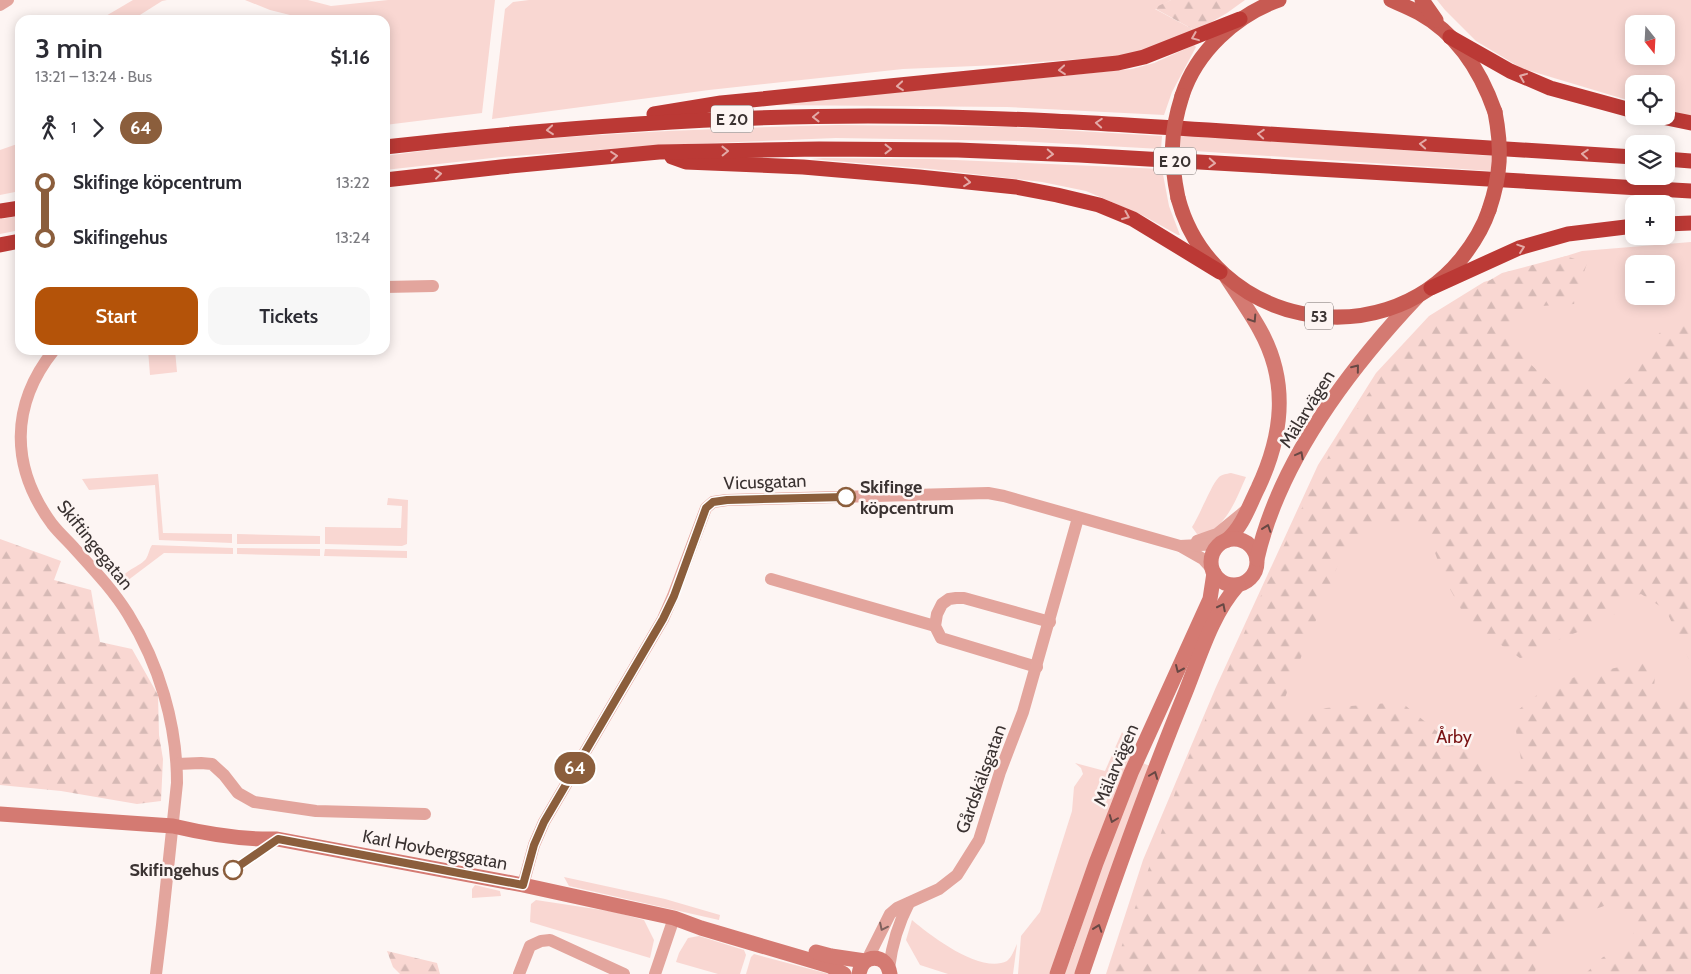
<!DOCTYPE html>
<html lang="en">
<head>
<meta charset="utf-8">
<style>
  body { margin:0; font-family:Cabin,sans-serif; background:#f7f7f7; color:#2b2b33; height:100vh; display:flex; flex-direction:column; font-size:19px; white-space:nowrap }
  * { box-sizing:border-box; margin:0 }
  p { font-size:16px; color:#7c7c81 }
  .icon { flex:none; width:28px; height:28px; fill:none; stroke:currentColor; stroke-width:2; stroke-linecap:round; stroke-linejoin:round }
  .map { position:relative; flex:1; overflow:hidden }
  .details { position:absolute; left:15px; top:15px; width:375px; height:340px; display:flex; flex-direction:column; background:#fff; border-radius:15px; box-shadow:0 2px 12px #0003 }
  .details>* { flex:none }
  .badge { padding:0 10px; border-radius:16px; font-size:18px; line-height:32px }
  .needle { width:32px; rotate:162deg }
  .buttons { position:absolute; left:1625px; top:15px; display:grid; gap:10px }
  .buttons a { display:grid; place-items:center; width:50px; height:50px; border-radius:10px; background:#fff; box-shadow:0 2px 12px #0003; font-size:25px }
  .map>.badge { position:absolute; translate:-50% -50%; box-shadow:0 0 0 2px #fff }
  .legs { display:flex; align-items:center; gap:8px; height:55px; padding:0 20px; font-size:16px }
  .legs p { margin-inline-start:auto }
  .summary { display:flex; align-items:center; justify-content:space-between; height:85px; padding:0 20px }
  h1 { font-size:28px; font-weight:600; line-height:38px }
  .primary-button { display:flex; gap:10px; margin-top:auto; padding:10px 20px }
  .primary-button a { flex:1; height:58px; border-radius:15px; background:#b45309; color:#fff; font-size:20px; font-weight:600; line-height:58px; text-align:center }
  .primary-button a+a { background:#f7f7f7; color:#2b2b33 }
  ul { padding:0 20px; list-style:none }
  li { display:flex; align-items:center; gap:18px; height:55px; font-size:19px }
  li i { display:grid; place-items:center; width:8px; height:100%; margin:0 6px; background:currentColor }
  li i::after { content:''; width:12px; height:12px; margin:-6px; border:4px solid; border-radius:50%; background:#fff }
  li p { margin-inline-start:auto }
  li:first-child i { background:linear-gradient(#0000 50%,currentColor 0) }
  li:last-child i { background:linear-gradient(currentColor 50%,#0000 0) }
  .map>svg:first-child { display:block }
  .grass { fill:#f9d7d2; fill-rule:evenodd }
  .forest { fill:url(#forest-firs) }
  .lines { fill:none; stroke-linecap:round; stroke-linejoin:round }
  .street { stroke:#e3a59d; stroke-width:12 }
  .secondary { stroke:#d47a72; stroke-width:15 }
  .primary { stroke:#c75a52; stroke-width:15 }
  .highway { stroke:#bb3935; stroke-width:15 }
  .primary-bridge { stroke:#c75a52; stroke-width:15 }
  .oneway { stroke:#e3aaa7 }
  .oneway2 { stroke:#684844 }
  .oneway3 { stroke:#7e605c }
  .line-1-casing { stroke:#fff; stroke-width:11 }
  .line-1 { stroke:#8b5e3c; stroke-width:8 }
  .stop-1-dot { fill:#fff; stroke:#8b5e3c; stroke-width:2.5 }
  .labels { text-anchor:middle; dominant-baseline:central; stroke-width:5; stroke-linejoin:round; paint-order:stroke }
  .shield { fill:#fdf5f3; stroke:#746c6b; stroke-width:1 }
  .shield-label { font-size:16px; font-weight:bold; fill:#3a3231 }
  .street-label { font-size:18px; fill:#3a3231; stroke:#fdf5f3 }
  .stop-label { font-size:18px; font-weight:bold; fill:#3a3231; stroke:#fdf5f3; text-anchor:start }
  .park-label { font-size:18px; fill:#791314; stroke:#fdf5f3 }
</style>
</head>
<body>
<div class="map">
<svg width="1691" height="974" viewBox="0 0 1691 974">
  <defs>
    <pattern id="forest-firs" width="22" height="20" patternUnits="userSpaceOnUse" patternTransform="scale(1.25)"><rect width="22" height="20" fill="#f9d7d2"/><path d="M5 1l3.5 6h-7zM16 11l3.5 6h-7z" fill="#d6b9b5"/></pattern>
  </defs>
  <rect width="100%" height="100%" fill="#fdf5f3"/>
  <g class="grass">
    <polygon points="133,0 167,0 162,1 132,20 99,20"/>
    <polygon points="245,0 308,0 331,6 388,0 495,0 482,113 385,125 385,20 310,20 270,10"/>
    <polygon points="529,0 1171,0 1155,9 1196,31 1144,50 1122,56 1000,65 903,69 709,90 492,119 505,9 513,2"/>
    <path d="M 1437,0 L 1691,0 L 1691,116 L 1666,111 L 1666,84 L 1634,84 L 1634,102 L 1521,68 L 1476,41 L 1445,10 ZM 1634,24 L 1666,24 L 1666,56 L 1634,56 Z"/>
    <polygon points="1194,45 1196,47 1172,92 1164,115 1007,107 769,105 1132,69 1154,63"/>
    <path d="M 839,125 L 1012,127 L 1162,136 L 1161,149 L 1015,141 L 836,138 L 662,145 L 501,157 L 385,170 L 385,156 C 535,135 687,129 839,125 Z"/>
    <polygon points="1181,135 1492,156 1491,171 1180,150"/>
    <polygon points="20,143 20,191 0,195 0,150"/>
    <polygon points="823,158 933,159 1162,169 1169,206 1180,235 1178,235 1142,215 1086,191 1042,182 930,169 811,159"/>
    <polygon points="20,216 20,230 0,234 0,219"/>
    <path d="M 1691,242 L 1691,974 L 1106,974 L 1143,860 L 1216,687 L 1318,465 L 1376,373 L 1429,316 L 1484,282 L 1582,251 ZM 1634,264 L 1666,264 L 1666,296 L 1634,296 Z"/>
    <polygon points="148,350 175,350 177,372 150,375"/>
    <path d="M 1231,473 L 1246,477 C 1236,499 1225,533 1197,534 L 1192,527 C 1200,515 1211,485 1219,477 C 1223,474 1226,474 1231,473 Z"/>
    <polygon points="158,474 163,533 232,534 232,543 159,540 155,485 89,490 82,479"/>
    <polygon points="388,498 408,500 407,544 402,546 325,544 325,527 401,528 402,506 387,505"/>
    <polygon points="237,534 320,536 320,544 237,544"/>
    <path d="M 152,545 L 233,548 L 233,554 L 164,553 L 119,587 C 119,571 137,569 146,559 C 149,554 149,549 152,545 Z"/>
    <polygon points="237,548 320,549 320,556 237,554"/>
    <polygon points="325,549 407,551 407,558 324,556"/>
    <polygon points="1122,732 1128,740 1130,757 1056,960 1049,974 1018,974 1021,936 1040,912 1072,811 1074,787 1083,774 1081,768 1075,763 1105,771"/>
    <polygon points="1140,762 1150,766 1077,974 1063,974 1072,955 1100,869"/>
    <polygon points="564,877 665,899 720,915 719,920 569,886"/>
    <polygon points="475,885 500,891 501,896 472,898 472,889"/>
    <polygon points="536,900 615,912 644,920 654,940 650,958 530,922 531,904"/>
    <path d="M 912,920 C 932,937 981,974 1007,961 C 1012,957 1014,950 1017,944 L 1013,974 L 948,974 L 920,965 L 906,940 Z"/>
    <polygon points="699,936 744,950 746,955 740,974 718,974 676,962 679,953 688,938"/>
    <polygon points="754,954 829,974 746,974 751,957"/>
  </g>
  <g class="forest">
    <polygon points="1171,0 1245,0 1227,13 1196,31 1154,8"/>
    <polygon points="1566,256 1587,263 1574,304 1541,306 1516,312 1507,326 1513,344 1526,360 1552,384 1578,391 1626,382 1636,370 1646,348 1664,328 1691,325 1691,664 1666,610 1641,594 1622,599 1615,614 1585,629 1558,640 1542,653 1520,658 1488,636 1462,611 1445,580 1430,539 1413,523 1366,524 1338,565 1280,710 1306,715 1326,708 1401,702 1445,738 1470,743 1492,776 1525,782 1513,714 1542,691 1577,676 1643,662 1655,675 1653,701 1687,698 1691,695 1691,974 1585,974 1603,957 1633,948 1633,919 1615,902 1568,919 1546,942 1534,974 1112,974 1184,767 1276,562 1312,487 1344,427 1406,342 1450,304 1502,273"/>
    <polygon points="0,539 61,561 54,580 91,590 100,642 132,649 158,695 159,735 163,759 161,801 137,804 61,791 0,785"/>
    <polygon points="387,951 437,963 440,974 400,974 393,967"/>
  </g>
  <g class="lines">
    <g class="street">
      <polyline points="0,5 8,0"/>
      <polyline points="385,287 433,286"/>
      <path d="M 54,350 C 10,405 10,467 52,524 C 59,533 68,541 75,549 C 94,570 113,590 128,614 C 159,664 177,724 177,783 L 162,925 L 156,974"/>
      <polyline points="1197,541 1217,534 1245,511"/>
      <polyline points="1182,547 1203,559 1212,569"/>
      <polyline points="771,579 935,626"/>
      <polyline points="1037,667 941,638 935,626 937,614 942,604 949,599 956,598 964,598 1050,622"/>
      <polyline points="177,764 201,763 212,764 224,775 238,793 254,802 316,811 425,814"/>
      <polyline points="523,885 534,845 544,822 663,619 673,596 706,508 713,502 727,500 988,493 1004,496 1180,546 1220,544"/>
      <polyline points="867,960 890,914 897,908 939,889 957,875 979,840 1000,772 1023,712 1078,518"/>
      <path d="M 889,968 C 892,944 898,924 909,903"/>
      <polyline points="519,974 530,946 541,941 550,940 624,974"/>
      <polyline points="655,974 674,918"/>
    </g>
    <g class="secondary">
      <path d="M 1227,278 C 1238,295 1250,312 1260,330 C 1289,382 1283,435 1258,488 C 1249,506 1243,526 1227,540"/>
      <circle cx="1234" cy="562" r="23"/>
      <path d="M 1257,559 C 1279,462 1350,368 1417,297"/>
      <path d="M 0,814 L 173,826 C 207,834 242,840 277,839 L 523,885 L 674,918 L 701,928 L 830,966 L 844,974"/>
      <polyline points="816,952 831,956 865,961"/>
      <path d="M 859,974 C 862,953 887,953 890,974"/>
      <polyline points="1057,974 1096,863 1131,773 1210,599 1214,573"/>
      <path d="M 1082,974 C 1114,879 1148,784 1186,691 C 1200,656 1212,614 1238,585"/>
    </g>
    <g class="primary">
      <path d="M 1391,0 C 1400,4 1410,8 1419,13 C 1457,34 1481,72 1495,112"/>
      <polyline points="1422,0 1436,20"/>
      <path d="M 1182,96 C 1196,52 1236,15 1279,0"/>
      <path d="M 1178,198 C 1211,324 1379,359 1461,259 C 1473,244 1483,228 1489,210"/>
    </g>
    <g class="highway">
      <polyline points="1450,37 1510,71 1550,88 1634,111"/>
      <polyline points="654,114 721,103 1118,63 1144,57 1240,19"/>
      <polyline points="1657,116 1691,123"/>
      <path d="M 385,147 C 545,129 706,116 868,116 C 992,116 1115,124 1238,132 C 1370,140 1502,148 1634,157"/>
      <polyline points="672,157 686,162 803,167 919,177 1016,187 1057,195 1099,205 1133,219 1220,272"/>
      <polyline points="1666,159 1691,161"/>
      <polyline points="385,180 501,167 659,152 819,149 958,150 1079,155 1691,191"/>
      <polyline points="0,211 20,208"/>
      <polyline points="1666,224 1691,223"/>
      <polyline points="0,245 20,241"/>
      <polyline points="1431,288 1519,248 1568,234 1634,226"/>
    </g>
    <g class="primary-bridge">
      <path d="M 1178,198 C 1170,159 1170,134 1182,96"/>
      <path d="M 1489,210 C 1501,175 1502,148 1495,112"/>
    </g>
  </g>
  <defs><path id="oneway-chevron" d="M-2-3.5L2.5 0L-2 3.5" fill="none" stroke-width="1.6" stroke-linecap="round" stroke-linejoin="round" transform="scale(1.25)"/></defs>
  <g class="oneway">
    <use href="#oneway-chevron" transform="translate(1195 37) rotate(158)"/>
    <use href="#oneway-chevron" transform="translate(1062 70) rotate(175)"/>
    <use href="#oneway-chevron" transform="translate(1523 77) rotate(-158)"/>
    <use href="#oneway-chevron" transform="translate(900 86) rotate(175)"/>
    <use href="#oneway-chevron" transform="translate(816 117) rotate(179)"/>
    <use href="#oneway-chevron" transform="translate(1099 123) rotate(-176)"/>
    <use href="#oneway-chevron" transform="translate(550 130) rotate(175)"/>
    <use href="#oneway-chevron" transform="translate(1261 134) rotate(-176)"/>
    <use href="#oneway-chevron" transform="translate(1423 144) rotate(-176)"/>
    <use href="#oneway-chevron" transform="translate(888 149)"/>
    <use href="#oneway-chevron" transform="translate(725 151) rotate(-1)"/>
    <use href="#oneway-chevron" transform="translate(1050 154) rotate(3)"/>
    <use href="#oneway-chevron" transform="translate(1585 154) rotate(-176)"/>
    <use href="#oneway-chevron" transform="translate(614 156) rotate(-5)"/>
    <use href="#oneway-chevron" transform="translate(1212 163) rotate(3)"/>
    <use href="#oneway-chevron" transform="translate(438 174) rotate(-7)"/>
    <use href="#oneway-chevron" transform="translate(967 182) rotate(6)"/>
    <use href="#oneway-chevron" transform="translate(1126 216) rotate(23)"/>
    <use href="#oneway-chevron" transform="translate(1521 248) rotate(-19)"/>
  </g>
  <g class="oneway2">
    <use href="#oneway-chevron" transform="translate(1253 319) rotate(57)"/>
    <use href="#oneway-chevron" transform="translate(1356 368) rotate(-51)"/>
    <use href="#oneway-chevron" transform="translate(1300 455) rotate(-62)"/>
    <use href="#oneway-chevron" transform="translate(1267 528) rotate(-71)"/>
    <use href="#oneway-chevron" transform="translate(1222 607) rotate(-63)"/>
    <use href="#oneway-chevron" transform="translate(1179 669) rotate(114)"/>
    <use href="#oneway-chevron" transform="translate(1154 775) rotate(-69)"/>
    <use href="#oneway-chevron" transform="translate(1113 819) rotate(111)"/>
    <use href="#oneway-chevron" transform="translate(1098 928) rotate(-71)"/>
  </g>
  <use class="oneway3" href="#oneway-chevron" transform="translate(883 927) rotate(116)"/>
  <g class="lines">
    <g class="line-1-casing">
      <polyline id="line-1" points="233,870 278,839 523,885 534,845 544,822 663,619 674,596 706,508 713,502 727,500 846,497"/>
    </g>
    <use href="#line-1" class="line-1"/>
  </g>
  <g class="stop-1-dot">
    <circle cx="846" cy="497" r="9"/>
    <circle cx="233" cy="870" r="9"/>
  </g>
  <g class="labels">
    <g class="shield">
      <rect x="711" y="105.5" width="42" height="27" rx="4"/>
      <rect x="1154" y="147.5" width="42" height="27" rx="4"/>
      <rect x="1305" y="302.5" width="28" height="27" rx="4"/>
    </g>
    <g class="shield-label">
      <text x="732" y="119">E 20</text>
      <text x="1175" y="161">E 20</text>
      <text x="1319" y="316">53</text>
    </g>
    <g class="street-label">
      <text transform="translate(1307 409) rotate(-58)">Mälarvägen</text>
      <text transform="translate(765 482) rotate(-2)">Vicusgatan</text>
      <text transform="translate(95 545) rotate(51)">Skiftingegatan</text>
      <text transform="translate(1116 765) rotate(-67)">Mälarvägen</text>
      <text transform="translate(981 779) rotate(-70)">Gårdskälsgatan</text>
      <text transform="translate(435 850) rotate(11)">Karl Hovbergsgatan</text>
    </g>
    <g class="stop-label">
      <text x="860" y="487">Skifinge<tspan x="860" dy="21">köpcentrum</tspan></text>
      <text x="219" y="870" text-anchor="end">Skifingehus</text>
    </g>
    <g class="park-label">
      <text x="1454" y="737">Årby</text>
    </g>
  </g>
</svg>
<div class="buttons">
<a><svg class="needle" viewBox="-14 -14 28 28"><path d="M0-13l5 13h-10z" fill="#e53935"/><path d="M0 13l5-13h-10z" fill="#7c7c81"/></svg></a>
<a><svg class="icon" aria-label="locate" viewBox="0 0 24 24"><circle cx="12" cy="12" r="6"/><path d="M12 2v4M12 18v4M2 12h4M18 12h4"/></svg></a>
<a><svg class="icon" aria-label="layers" viewBox="0 0 24 24"><path d="M12 4l9 5-9 5-9-5zM3 14l9 5 9-5"/></svg></a>
<a>+</a>
<a>−</a>
</div>
<b class="badge" style="left:575px;top:768px;background:#8b5e3c;color:#fff">64</b>
<section class="details">
<div class="summary"><div><h1>3 min</h1><p>13:21 – 13:24 · Bus</p></div><b>$1.16</b></div>
<div class="legs"><svg class="icon" aria-label="walk" viewBox="0 0 24 24"><circle cx="13" cy="4" r="2"/><path d="M13 8l-2 6 4 7M11 14l-3 7M7 12l3-4h3l4 4"/></svg>1<svg class="icon" aria-label="forward" viewBox="0 0 24 24"><path d="M9 5l7 7-7 7"/></svg><b class="badge" style="background:#8b5e3c;color:#fff">64</b></div>
<ul>
<li><i style="color:#8b5e3c"></i><b>Skifinge köpcentrum</b><p>13:22</p></li>
<li><i style="color:#8b5e3c"></i><b>Skifingehus</b><p>13:24</p></li>
</ul>
<div class="primary-button"><a>Start</a><a>Tickets</a></div>
</section>
</div>
</body>
</html>
